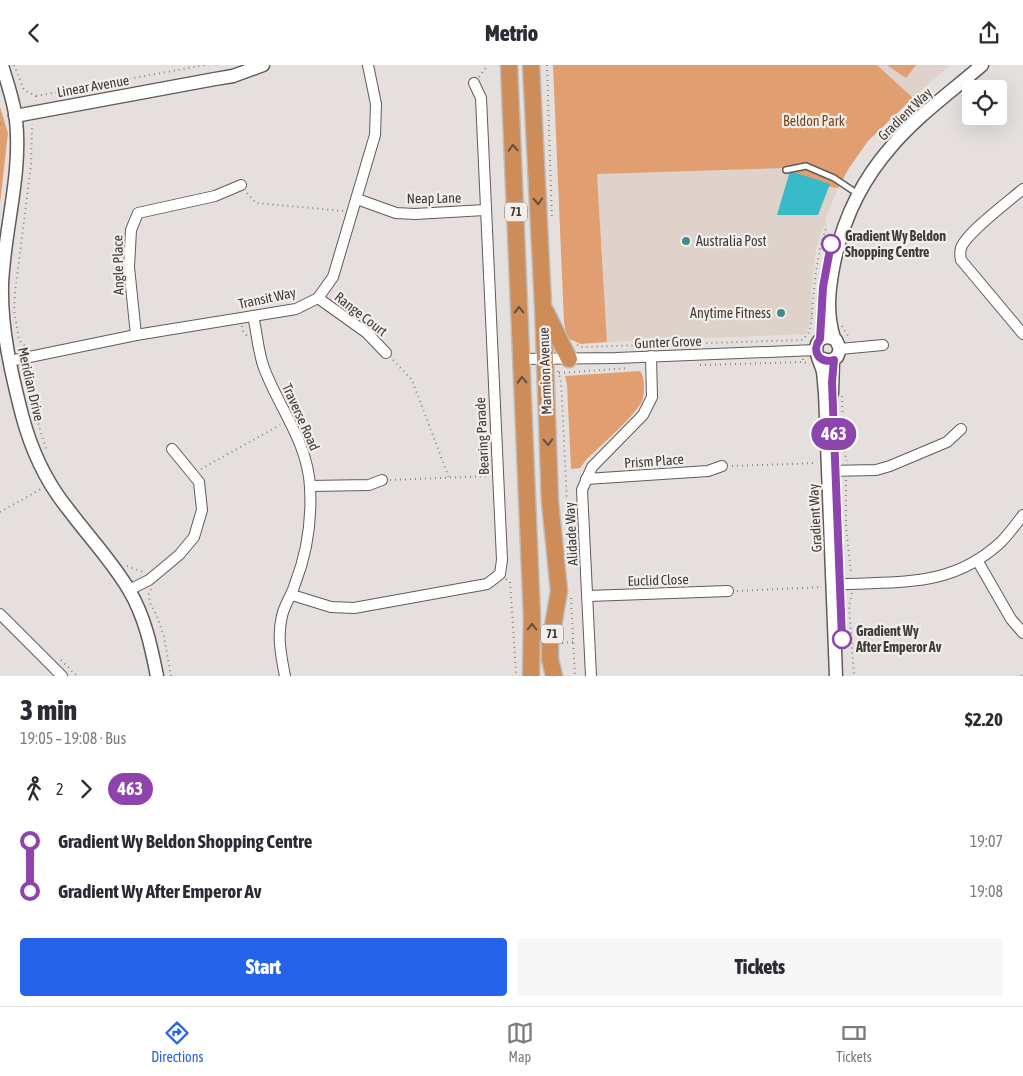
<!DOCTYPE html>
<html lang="en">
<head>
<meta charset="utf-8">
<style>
  body { margin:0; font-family:"Asap Condensed",sans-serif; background:#f7f7f7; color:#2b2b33; height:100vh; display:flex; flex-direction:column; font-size:19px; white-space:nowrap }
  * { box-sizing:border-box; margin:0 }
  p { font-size:16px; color:#7c7c81 }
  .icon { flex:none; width:28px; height:28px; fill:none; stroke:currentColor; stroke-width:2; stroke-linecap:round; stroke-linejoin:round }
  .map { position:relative; height:611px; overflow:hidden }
  .drawer { display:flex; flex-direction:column; background:#fff; flex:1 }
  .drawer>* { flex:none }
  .badge { padding:0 10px; border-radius:16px; font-size:18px; line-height:32px }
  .fabs { position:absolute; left:962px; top:15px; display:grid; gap:10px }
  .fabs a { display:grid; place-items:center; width:45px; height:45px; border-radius:5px; background:#fff; box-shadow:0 5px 20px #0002; font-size:25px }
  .map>.badge { position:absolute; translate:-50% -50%; box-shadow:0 0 0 2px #fff }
  .legs { display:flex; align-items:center; gap:8px; height:55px; padding:0 20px; font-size:16px }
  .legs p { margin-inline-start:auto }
  .overview { display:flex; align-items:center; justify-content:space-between; height:85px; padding:0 20px }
  h1 { font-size:28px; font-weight:800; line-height:38px }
  .primary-button { display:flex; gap:10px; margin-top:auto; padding:10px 20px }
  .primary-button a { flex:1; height:58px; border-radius:5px; background:#2563eb; color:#fff; font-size:20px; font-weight:800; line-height:58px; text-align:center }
  .primary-button a+a { background:#f7f7f7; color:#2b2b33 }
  ul { padding:0 20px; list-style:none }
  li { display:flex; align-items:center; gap:18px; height:50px; font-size:19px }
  li i { display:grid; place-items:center; width:8px; height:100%; margin:0 6px; background:currentColor }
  li i::after { content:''; width:12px; height:12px; margin:-6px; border:4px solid; border-radius:50%; background:#fff }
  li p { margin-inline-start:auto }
  li:first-child i { background:linear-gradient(#0000 50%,currentColor 0) }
  li:last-child i { background:linear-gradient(currentColor 50%,#0000 0) }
  header { display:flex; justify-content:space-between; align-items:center; height:65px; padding:0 20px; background:#fff; font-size:22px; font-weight:800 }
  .dock { display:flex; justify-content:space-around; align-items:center; height:70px; border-top:1px solid #e1e1e2; background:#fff; font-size:14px; color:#7c7c81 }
  .dock a { display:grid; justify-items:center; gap:2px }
  .dock .current { color:#2563eb }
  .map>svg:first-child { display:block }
  .built { fill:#ded2ca }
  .green { fill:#e09e71 }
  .water { fill:#38bac8 }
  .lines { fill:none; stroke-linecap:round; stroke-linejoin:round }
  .service-casing { stroke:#605c59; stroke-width:8 }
  .minor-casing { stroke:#605c59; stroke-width:12 }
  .tertiary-casing { stroke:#605c59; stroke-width:15 }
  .trunk-casing { stroke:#bdbdbc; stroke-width:19 }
  .path { stroke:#898684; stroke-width:2; stroke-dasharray:1 4; stroke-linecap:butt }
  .service { stroke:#fff; stroke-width:5 }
  .minor { stroke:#fff; stroke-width:10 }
  .tertiary { stroke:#fff; stroke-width:12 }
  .trunk { stroke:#ce8c58; stroke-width:16 }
  .oneway { stroke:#625042 }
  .line-1-casing { stroke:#fff; stroke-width:11 }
  .line-1 { stroke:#8e44ad; stroke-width:8 }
  .poi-dot { fill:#438a92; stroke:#f3eeea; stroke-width:2 }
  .stop-1-dot { fill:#fff; stroke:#8e44ad; stroke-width:2.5 }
  .labels { text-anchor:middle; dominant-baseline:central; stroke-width:4.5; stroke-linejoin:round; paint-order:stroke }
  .shield { fill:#f3eeea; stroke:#74716f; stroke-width:1 }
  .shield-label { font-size:12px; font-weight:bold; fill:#3e3c3a }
  .street-label { font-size:14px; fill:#3e3c3a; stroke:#f3eeea }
  .park-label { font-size:14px; fill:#764520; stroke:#f3eeea }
  .stop-label { font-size:14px; font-weight:bold; fill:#3e3c3a; stroke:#f3eeea; text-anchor:start }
  .poi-label { font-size:14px; fill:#3e3c3a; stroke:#f3eeea; text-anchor:start }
</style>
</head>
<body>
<header><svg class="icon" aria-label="back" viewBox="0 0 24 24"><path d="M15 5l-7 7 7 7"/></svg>Metrio<svg class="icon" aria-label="share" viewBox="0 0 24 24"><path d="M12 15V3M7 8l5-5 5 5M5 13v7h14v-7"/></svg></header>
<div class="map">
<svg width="1023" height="611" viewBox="0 0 1023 611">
  <rect width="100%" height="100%" fill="#e5e0dd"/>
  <g class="built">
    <polygon points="877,0 950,0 913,33"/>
    <polygon points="785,103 838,123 825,155 827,161 823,162 816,185 811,226 813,253 805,269 607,277 597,108"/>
  </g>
  <g class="green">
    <polygon points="553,0 877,0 913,33 868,76 849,103 838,123 819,120 788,109 785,103 597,109 607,277 581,279 567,273 564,257"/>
    <polygon points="887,0 916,0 906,13"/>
    <polygon points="0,42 8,68 0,138"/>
    <path d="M 640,306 C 645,312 645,328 642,336 C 637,349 598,383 586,395 L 580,403 L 571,404 L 567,319 L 565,311 Z"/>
  </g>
  <polygon class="water" points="790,106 830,119 818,150 777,150"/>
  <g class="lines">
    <g class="service-casing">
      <polyline id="service" points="786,105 806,101 834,113 852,125"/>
    </g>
    <g class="minor-casing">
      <g id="minor">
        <path d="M 1023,124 C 1009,136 966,168 961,183 C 960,187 960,191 961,195 L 1023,269"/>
        <polyline points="357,134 396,148 415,149 485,145"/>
        <polyline points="318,233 367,268 386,288"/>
        <path d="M 253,251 C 257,267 258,287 264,303 C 279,343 308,378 310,422 C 312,456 307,488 295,519 C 292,530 284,540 282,551 C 277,571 281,591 285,611"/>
        <polyline points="136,270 129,202 131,165 138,148 215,131 241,120"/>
        <polyline points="840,284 883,280"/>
        <polyline points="521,294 616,293 816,285"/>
        <polyline points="10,296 136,270 296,244 318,233 333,212 375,70 376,39 368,0"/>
        <polyline points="828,406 876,405 890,401 947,377 961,364"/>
        <polyline points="586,414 708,406 722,401"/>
        <polyline points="310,421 369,420 382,415"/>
        <polyline points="977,495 1011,554 1023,568"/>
        <path d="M 833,520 C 897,515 949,525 1001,477 C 1009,469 1016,459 1023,450"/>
        <polyline points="129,525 149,515 179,490 194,472 202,445 199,417 172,384"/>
        <polyline points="292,530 331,542 354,543 487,519 500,509 502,495 481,33 474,18"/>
        <polyline points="588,531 728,526"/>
        <polyline points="0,549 62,611"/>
        <polyline points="591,611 582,425 592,402 643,350 652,332 651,291"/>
      </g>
    </g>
    <g class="tertiary-casing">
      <g id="tertiary">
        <path d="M 2,0 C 7,18 14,36 16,55 C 22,110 4,165 2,220 C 1,264 11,307 22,350 C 31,384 46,417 68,444 C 88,471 112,496 129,525 C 145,552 151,581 157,611"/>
        <polyline points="15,51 215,14 233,11 263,0"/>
        <path d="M 834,273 C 826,248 829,223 834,198 C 843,155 862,115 891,82 C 917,51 951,27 982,0"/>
        <path d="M 820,293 L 830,296 L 837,292 L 840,284 L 836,275 C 831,272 826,271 821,274 C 810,282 821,297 823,307 C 824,313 824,320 825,327 L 836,611"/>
        <polyline points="832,328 833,295"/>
      </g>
    </g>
    <g class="trunk-casing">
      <g id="trunk">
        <polyline points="509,0 532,553 531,611"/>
        <polyline points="531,0 543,240 550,437 559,526 550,578 550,594 554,611"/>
        <polyline points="546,247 569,294"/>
      </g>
    </g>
    <g class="path">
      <polyline points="14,0 24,25 36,31 36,36"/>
      <polyline points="547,0 552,155"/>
      <polyline points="479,12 488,0"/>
      <polyline points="36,31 205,0"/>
      <polyline points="0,59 4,57"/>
      <polyline points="247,128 256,138 344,146"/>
      <polyline points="242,261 243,266 248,272"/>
      <polyline points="842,261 850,274"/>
      <path d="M 577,280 L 581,282 L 803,275 L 809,267 L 811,260 C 814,227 815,192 827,161"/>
      <polyline points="28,284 19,275 14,245 15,228 31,100 32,59"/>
      <polyline points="803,294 803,297 810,299"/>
      <polyline points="393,295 412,315 449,413"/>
      <polyline points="31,300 28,314 39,361 47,387"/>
      <polyline points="700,300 803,297"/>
      <polyline points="558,306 561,317 562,335 570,501"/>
      <polyline points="559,308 628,303"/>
      <polyline points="842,331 844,385 847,396"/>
      <polyline points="732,401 817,398"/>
      <polyline points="201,404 280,360"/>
      <polyline points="390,415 490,411"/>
      <polyline points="846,415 846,462 851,508"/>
      <polyline points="0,447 41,424"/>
      <polyline points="127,501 143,507"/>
      <polyline points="506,514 510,517 516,607 513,611"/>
      <polyline points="151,524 149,529 150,538 157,551 164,572 171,611"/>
      <polyline points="737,526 822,522"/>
      <polyline points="852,528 849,541 854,611"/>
      <polyline points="571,533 575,611"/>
      <polyline points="562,578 573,577"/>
      <polyline points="61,595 77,611"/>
      <polyline points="1021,611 1023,609"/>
    </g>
    <use href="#service" class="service"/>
    <use href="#minor" class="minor"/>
    <use href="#tertiary" class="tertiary"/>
    <use href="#trunk" class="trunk"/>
  </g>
  <defs><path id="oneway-chevron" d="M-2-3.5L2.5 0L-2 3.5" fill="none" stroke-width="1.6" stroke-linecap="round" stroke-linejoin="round" transform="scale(1.25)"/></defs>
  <g class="oneway">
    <use href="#oneway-chevron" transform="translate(513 83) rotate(-93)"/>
    <use href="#oneway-chevron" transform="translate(538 136) rotate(87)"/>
    <use href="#oneway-chevron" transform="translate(519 245) rotate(-92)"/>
    <use href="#oneway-chevron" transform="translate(522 315) rotate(-92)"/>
    <use href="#oneway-chevron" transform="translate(548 377) rotate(88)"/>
    <use href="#oneway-chevron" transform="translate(532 562) rotate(-90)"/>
  </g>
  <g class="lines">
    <g class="line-1-casing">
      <path id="line-1" d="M 831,179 L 823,222 L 820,274 C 811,286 819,299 834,295 L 832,317 L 842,574"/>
    </g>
    <use href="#line-1" class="line-1"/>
  </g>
  <g class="poi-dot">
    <circle cx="686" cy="176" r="5"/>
    <circle cx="781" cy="248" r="5"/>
  </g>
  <g class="stop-1-dot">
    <circle cx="831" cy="179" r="9"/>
    <circle cx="842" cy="574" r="9"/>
  </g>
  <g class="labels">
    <g class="shield">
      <rect x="505" y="137.5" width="22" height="19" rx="4"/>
      <rect x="541" y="559.5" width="22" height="19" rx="4"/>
    </g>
    <g class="shield-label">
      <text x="516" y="147">71</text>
      <text x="552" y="569">71</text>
    </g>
    <g class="street-label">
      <text transform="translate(93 21) rotate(-10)">Linear Avenue</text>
      <text transform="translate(905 49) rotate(-44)">Gradient Way</text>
      <text transform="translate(434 133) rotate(-1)">Neap Lane</text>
      <text transform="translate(118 200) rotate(-91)">Angle Place</text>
      <text transform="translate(267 233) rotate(-12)">Transit Way</text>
      <text transform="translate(361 249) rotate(38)">Range Court</text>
      <text transform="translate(668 277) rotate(-2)">Gunter Grove</text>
      <text transform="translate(545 306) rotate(-92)">Marmion Avenue</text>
      <text transform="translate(31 319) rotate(77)">Meridian Drive</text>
      <text transform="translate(301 352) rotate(66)">Traverse Road</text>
      <text transform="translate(482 371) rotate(-93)">Bearing Parade</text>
      <text transform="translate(654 396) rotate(-4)">Prism Place</text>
      <text transform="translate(815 453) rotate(-93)">Gradient Way</text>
      <text transform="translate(571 469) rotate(-93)">Alidade Way</text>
      <text transform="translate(658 515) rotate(-2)">Euclid Close</text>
    </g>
    <g class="park-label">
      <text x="814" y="56">Beldon Park</text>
    </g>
    <g class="stop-label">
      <text x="845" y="171">Gradient Wy Beldon<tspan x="845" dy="16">Shopping Centre</tspan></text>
      <text x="856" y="566">Gradient Wy<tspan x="856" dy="16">After Emperor Av</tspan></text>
    </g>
    <g class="poi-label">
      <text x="696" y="176">Australia Post</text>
      <text x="771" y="248" text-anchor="end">Anytime Fitness</text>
    </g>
  </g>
</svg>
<div class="fabs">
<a><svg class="icon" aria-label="locate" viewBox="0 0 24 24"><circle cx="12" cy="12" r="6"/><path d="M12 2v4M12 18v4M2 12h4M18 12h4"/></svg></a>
</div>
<b class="badge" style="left:834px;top:369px;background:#8e44ad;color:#fff">463</b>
</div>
<section class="drawer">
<div class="overview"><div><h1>3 min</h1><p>19:05 – 19:08 · Bus</p></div><b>$2.20</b></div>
<div class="legs"><svg class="icon" aria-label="walk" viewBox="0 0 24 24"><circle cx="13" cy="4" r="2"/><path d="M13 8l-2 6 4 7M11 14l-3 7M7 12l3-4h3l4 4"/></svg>2<svg class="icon" aria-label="forward" viewBox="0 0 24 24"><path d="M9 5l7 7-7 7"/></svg><b class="badge" style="background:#8e44ad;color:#fff">463</b></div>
<ul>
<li><i style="color:#8e44ad"></i><b>Gradient Wy Beldon Shopping Centre</b><p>19:07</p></li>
<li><i style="color:#8e44ad"></i><b>Gradient Wy After Emperor Av</b><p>19:08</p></li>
</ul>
<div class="primary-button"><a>Start</a><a>Tickets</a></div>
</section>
<nav class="dock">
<a class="current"><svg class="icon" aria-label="directions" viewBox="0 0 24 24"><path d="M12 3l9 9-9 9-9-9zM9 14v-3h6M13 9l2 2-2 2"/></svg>Directions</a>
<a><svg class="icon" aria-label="map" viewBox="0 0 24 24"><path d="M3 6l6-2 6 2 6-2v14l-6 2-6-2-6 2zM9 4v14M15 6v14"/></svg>Map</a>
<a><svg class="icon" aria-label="tickets" viewBox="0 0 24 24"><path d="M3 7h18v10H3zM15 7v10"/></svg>Tickets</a>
</nav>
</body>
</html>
